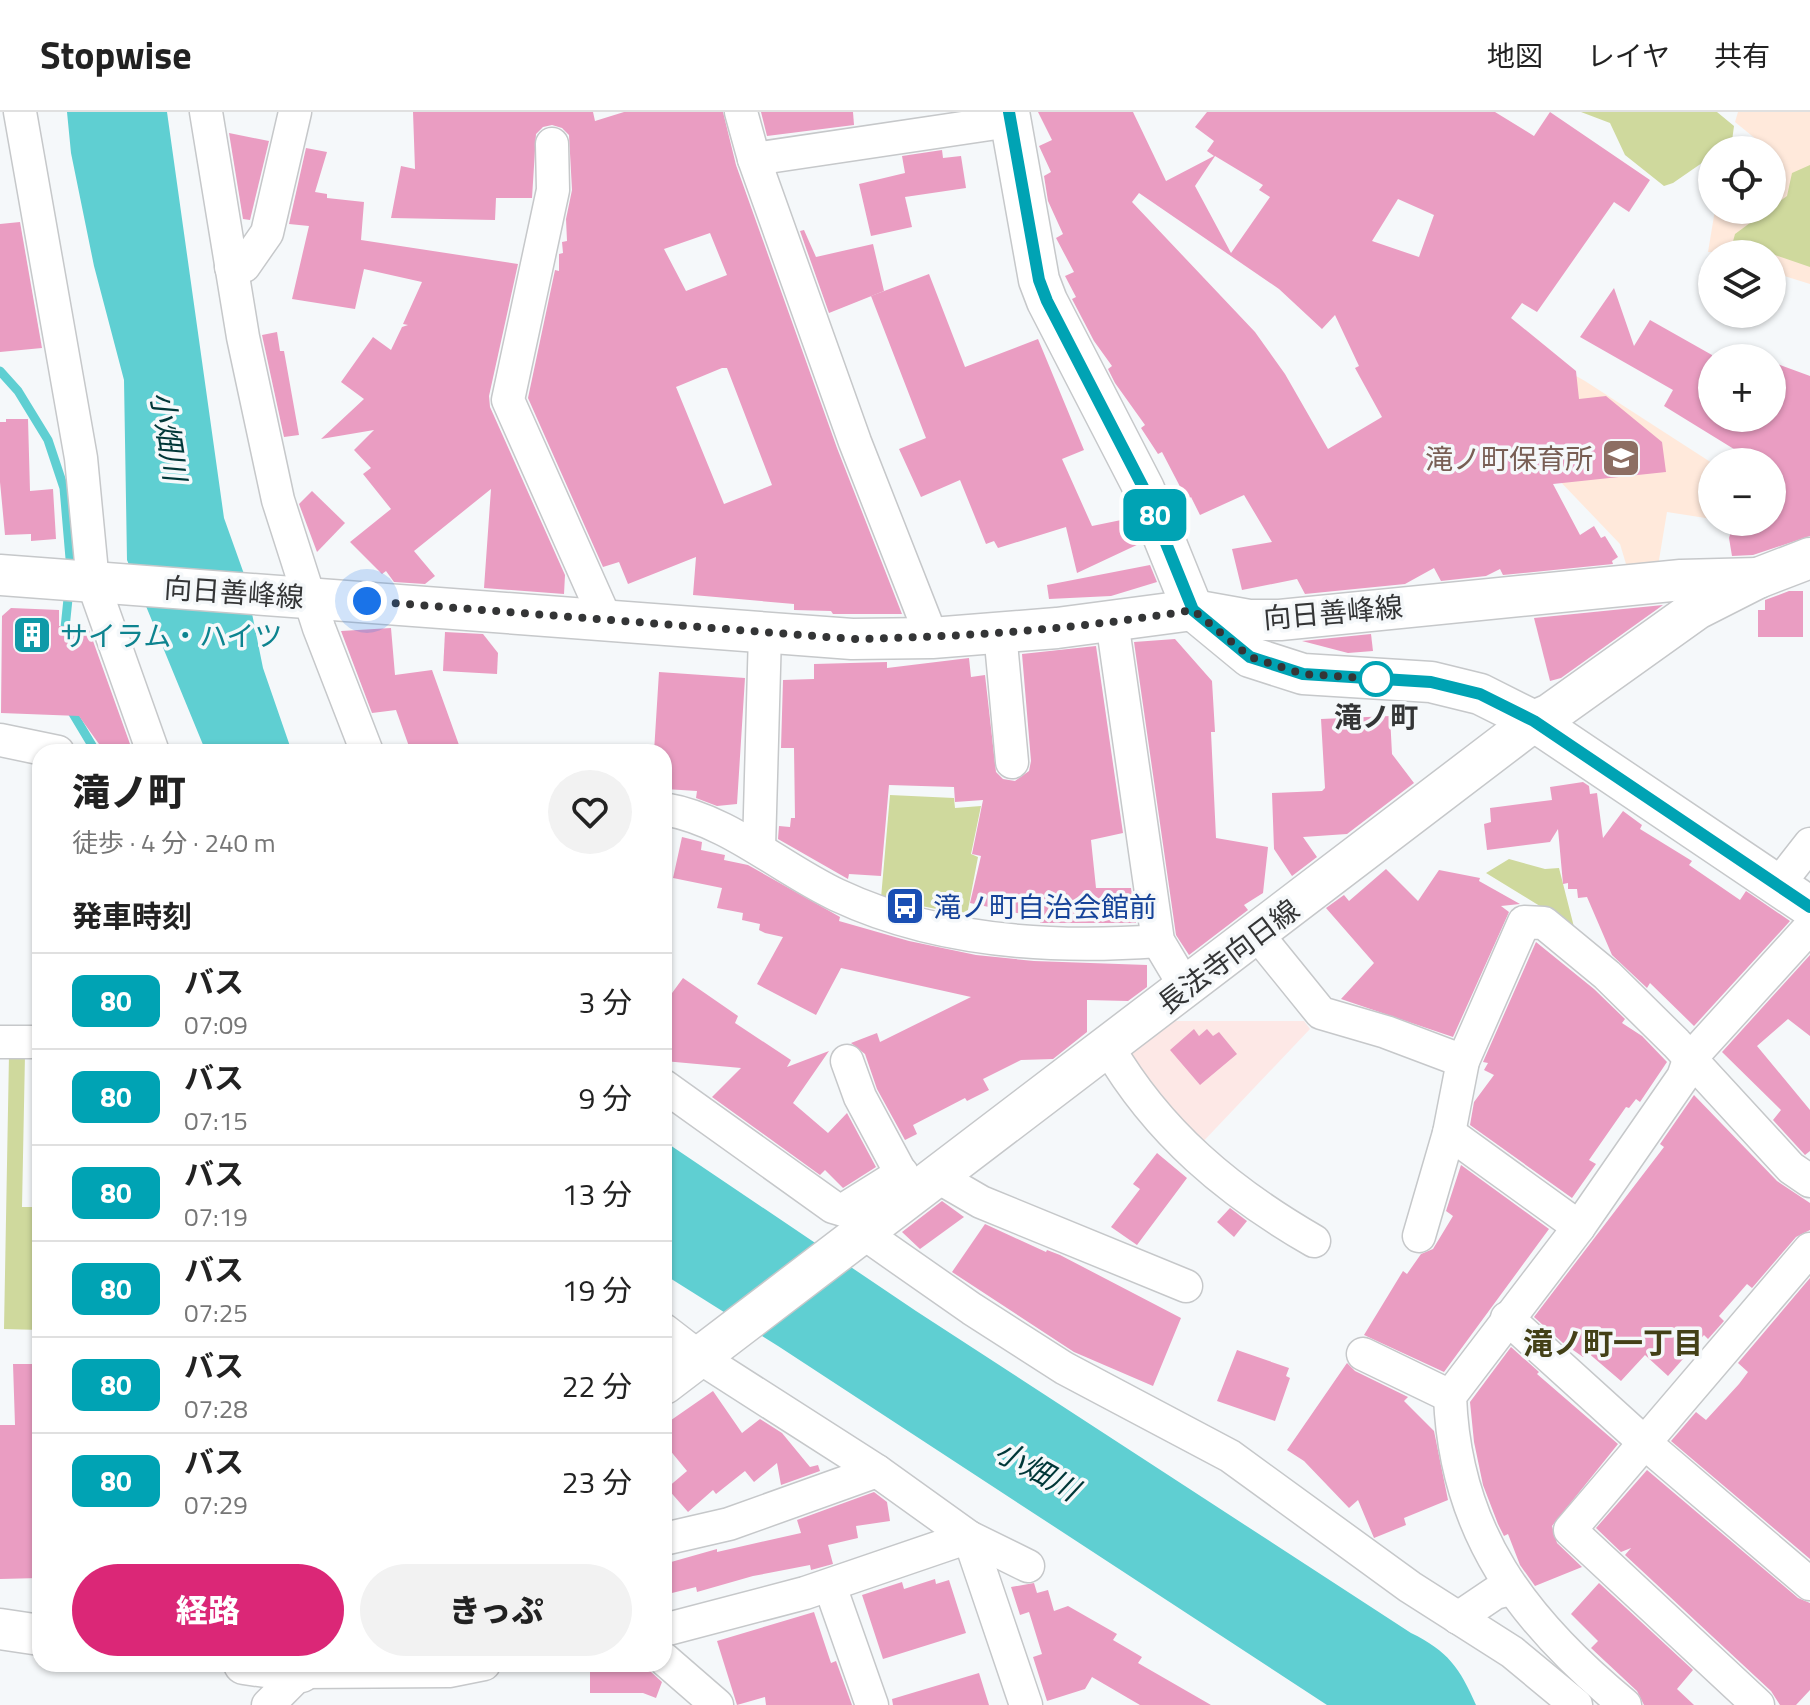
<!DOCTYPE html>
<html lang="ja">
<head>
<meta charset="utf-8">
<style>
  body { margin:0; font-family:"Titillium Web","Noto Sans JP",sans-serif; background:#f2f2f2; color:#222; height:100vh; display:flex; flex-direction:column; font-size:30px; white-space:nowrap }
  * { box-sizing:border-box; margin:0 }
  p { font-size:26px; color:#767676 }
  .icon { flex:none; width:44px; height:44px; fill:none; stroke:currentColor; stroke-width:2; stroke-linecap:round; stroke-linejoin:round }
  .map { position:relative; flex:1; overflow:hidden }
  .side { position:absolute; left:32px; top:632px; width:640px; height:928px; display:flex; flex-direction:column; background:#fff; border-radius:24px; box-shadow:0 2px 6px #0004 }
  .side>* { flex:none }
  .badge { padding:0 16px; border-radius:12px; font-size:28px; line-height:52px }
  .buttons { position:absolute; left:1698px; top:24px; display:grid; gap:16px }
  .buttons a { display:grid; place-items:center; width:88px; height:88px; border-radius:50%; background:#fff; box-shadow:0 2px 6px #0004; font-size:40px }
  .you { position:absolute; width:40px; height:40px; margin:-20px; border:6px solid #fff; border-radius:50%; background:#1a73e8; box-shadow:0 0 0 12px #1a73e833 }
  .map>.badge { position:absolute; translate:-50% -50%; box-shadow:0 0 0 4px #fff }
  h2 { padding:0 40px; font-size:30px; line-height:72px }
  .round { display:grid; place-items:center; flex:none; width:84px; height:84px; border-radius:42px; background:#f2f2f2 }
  .headline { display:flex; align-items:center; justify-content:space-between; height:136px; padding:0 40px }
  h1 { font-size:38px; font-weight:800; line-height:60px }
  .cta { display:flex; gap:16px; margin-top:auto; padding:16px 40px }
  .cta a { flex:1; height:92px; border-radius:48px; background:#db2777; color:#fff; font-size:32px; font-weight:800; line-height:92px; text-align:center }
  .cta a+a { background:#f2f2f2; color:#222 }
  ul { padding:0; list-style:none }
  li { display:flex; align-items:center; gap:24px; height:96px; padding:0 40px; border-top:2px solid #e0e0e0 }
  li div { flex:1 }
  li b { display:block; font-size:30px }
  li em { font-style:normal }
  li .badge { min-width:88px; font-weight:700; text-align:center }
  header { display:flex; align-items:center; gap:48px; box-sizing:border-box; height:112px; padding:0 40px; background:#fff; border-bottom:2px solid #e0e0e0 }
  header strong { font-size:38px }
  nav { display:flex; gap:44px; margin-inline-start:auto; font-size:28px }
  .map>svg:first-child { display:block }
  .education { fill:#ffe9db }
  .medical { fill:#fde8e6 }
  .green { fill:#cfd99d }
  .water { fill:#5fcfd2 }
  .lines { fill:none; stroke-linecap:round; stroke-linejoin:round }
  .stream { stroke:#5fcfd2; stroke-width:9 }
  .building { fill:#ea9dc2; fill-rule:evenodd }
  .minor-casing { stroke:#c6c8ca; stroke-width:35 }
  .major-casing { stroke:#c6c8ca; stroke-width:43 }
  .minor { stroke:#fff; stroke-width:32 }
  .major { stroke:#fff; stroke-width:40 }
  .line-casing { stroke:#fff; stroke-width:18 }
  .line { stroke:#00a3b4; stroke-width:12 }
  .walk { stroke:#343536; stroke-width:8; stroke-dasharray:0 14.4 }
  .stop-dot { fill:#fff; stroke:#00a3b4; stroke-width:4 }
  .labels { text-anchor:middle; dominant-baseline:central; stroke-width:7; stroke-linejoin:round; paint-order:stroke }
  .education-label { font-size:28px; fill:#785e54; stroke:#f5f8fa; text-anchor:end }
  .street-label { font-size:28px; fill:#343536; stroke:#f5f8fa }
  .culture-label { font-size:28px; fill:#0d838f; stroke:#f5f8fa; text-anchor:start }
  .stop-label { font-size:28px; font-weight:bold; fill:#343536; stroke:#f5f8fa }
  .transit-label { font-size:28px; fill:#164399; stroke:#f5f8fa; text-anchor:start }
  .water-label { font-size:30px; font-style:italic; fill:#003738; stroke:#f5f8fa }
  .neighbourhood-label { font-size:30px; font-weight:bold; fill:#434017; stroke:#f5f8fa }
</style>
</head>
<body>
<header>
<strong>Stopwise</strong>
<nav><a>地図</a><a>レイヤ</a><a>共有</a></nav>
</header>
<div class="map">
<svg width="1810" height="1593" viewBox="0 0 1810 1593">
  <rect width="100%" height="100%" fill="#f5f8fa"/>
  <g class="education">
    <polygon points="1738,0 1810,0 1810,172 1772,160 1772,142 1708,140 1715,98 1772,98 1772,38 1753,38 1762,32 1735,10"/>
    <polygon points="1521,233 1585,269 1712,351 1712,407 1667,400 1657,460 1629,462 1620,432 1533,341"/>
  </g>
  <polygon class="medical" points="1171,909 1304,909 1310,917 1198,1035 1124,947"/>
  <g class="green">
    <polygon points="1581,0 1717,0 1734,14 1732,29 1720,38 1712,38 1712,44 1673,71 1664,74 1625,43 1610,11"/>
    <polygon points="1810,53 1810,155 1772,142 1732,133 1735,122 1787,84 1792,61"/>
    <polygon points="890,683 954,686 955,696 981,694 971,742 978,745 967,803 881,786"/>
    <polygon points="1509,747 1545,757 1559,756 1574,815 1486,761"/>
    <polygon points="9,942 25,943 22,1095 40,1095 40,1218 4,1217"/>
  </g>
  <g class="water">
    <polygon points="67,0 167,0 224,406 244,462 263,556 292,640 206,640 127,448 124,268 94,154 71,41"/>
    <path d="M 664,1029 L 916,1199 L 1411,1521 C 1448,1539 1460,1556 1476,1593 L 1327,1593 L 778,1234 L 665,1163 Z"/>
  </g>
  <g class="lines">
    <g class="stream">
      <polyline points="0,259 18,279 48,328 64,376 71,458"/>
      <polyline points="64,526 69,477"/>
      <polyline points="69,595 96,640"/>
    </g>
  </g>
  <g class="building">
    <path d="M 413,0 L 593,0 L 595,9 L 624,0 L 723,0 L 736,53 L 837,336 L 902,502 L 833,502 L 831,499 L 794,498 L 794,492 L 693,483 L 696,445 L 628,472 L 619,450 L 603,455 L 528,286 L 555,158 L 559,159 L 559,142 L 563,141 L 562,130 L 567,129 L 566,107 L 572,78 L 569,23 L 562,16 L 552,13 L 543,15 L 536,22 L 532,86 L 496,86 L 495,108 L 391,106 L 401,54 L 415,57 ZM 710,121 L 727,163 L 686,179 L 664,137 ZM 722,256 L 727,256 L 772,373 L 724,392 L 676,275 Z"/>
    <polygon points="761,0 853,0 854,13 767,24"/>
    <path d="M 1038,0 L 1133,0 L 1166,69 L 1214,44 L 1207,39 L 1214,29 L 1195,15 L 1207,0 L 1495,0 L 1534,24 L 1550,0 L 1650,68 L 1629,100 L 1614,90 L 1537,200 L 1522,191 L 1511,206 L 1576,259 L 1579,287 L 1606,284 L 1662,330 L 1666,360 L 1553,372 L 1580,423 L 1594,414 L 1601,426 L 1605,424 L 1618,445 L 1612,449 L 1613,452 L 1503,463 L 1500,457 L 1486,464 L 1441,469 L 1434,456 L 1405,472 L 1305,482 L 1297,467 L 1242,478 L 1232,437 L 1272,430 L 1244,383 L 1200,403 L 1191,385 L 1187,388 L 1162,340 L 1158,342 L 1141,316 L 1145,313 L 1115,271 L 1108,257 L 1112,254 L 1094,229 L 1072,187 L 1076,185 L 1065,164 L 1074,160 L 1056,126 L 1063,122 L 1048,89 L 1044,64 L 1051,60 L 1039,34 L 1052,28 ZM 1215,44 L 1263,73 L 1259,78 L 1270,85 L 1231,141 L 1195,74 ZM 1139,81 L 1279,177 L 1322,217 L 1335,203 L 1359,254 L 1355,256 L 1382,305 L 1328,337 L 1285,262 L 1255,220 L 1132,90 ZM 1398,87 L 1434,103 L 1419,145 L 1372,129 Z"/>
    <polygon points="229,21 269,29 250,108 243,107"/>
    <polygon points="306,36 327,40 315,80 327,82 327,86 364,90 361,128 518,152 489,284 490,295 565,463 564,482 484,476 491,377 414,439 435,464 425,472 394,470 386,459 382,462 350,430 391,397 363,362 371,356 354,338 374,318 321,327 364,287 341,270 373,225 391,238 402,215 408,213 403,212 422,170 364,157 355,197 292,187 309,114 289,112"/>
    <polygon points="942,38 943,46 961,44 966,76 905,85 912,115 871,124 859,72 905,61 902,44"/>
    <polygon points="20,110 42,236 0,240 0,112"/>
    <polygon points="804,118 816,145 873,132 884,179 829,201 800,119"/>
    <polygon points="929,162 965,255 1038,227 1084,338 1062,347 1092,414 1131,406 1141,431 1077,461 1066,415 998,436 994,429 986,432 960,368 921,385 899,337 926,326 871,184"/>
    <polygon points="1614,176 1634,234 1650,208 1712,243 1712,306 1772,306 1772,250 1810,264 1810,424 1753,443 1732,444 1729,426 1734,410 1772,410 1772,350 1755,350 1664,294 1673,278 1580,225"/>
    <polygon points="277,220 280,239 284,239 299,323 284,325 262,223"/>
    <polygon points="6,307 28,307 30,379 53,377 56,427 31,429 31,422 5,423 0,370 0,310 6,310"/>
    <polygon points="312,379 345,411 317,440 299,392"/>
    <polygon points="1150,453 1157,470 1111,484 1049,487 1047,473"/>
    <polygon points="1789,479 1803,479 1803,525 1758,525 1758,498 1765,498 1765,488"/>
    <polygon points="1663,493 1561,566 1550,569 1534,506"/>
    <polygon points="11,496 59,498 59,514 88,515 130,632 104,639 79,604 1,601 2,504"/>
    <polygon points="391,516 395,563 432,558 459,633 437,640 411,640 396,598 372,601 341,519"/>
    <polygon points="445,520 483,522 498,541 497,562 443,559"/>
    <polygon points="1371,522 1373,539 1348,541 1302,529"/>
    <polygon points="1175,527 1212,569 1215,620 1211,620 1216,726 1268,735 1263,781 1244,793 1248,798 1189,843 1176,823 1134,530"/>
    <polygon points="1096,534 1123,721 1091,728 1096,776 1131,776 1136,811 1040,811 1040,806 970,791 981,744 972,742 983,688 955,690 954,675 889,673 881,764 849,762 848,767 778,727 779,714 790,715 791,706 795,706 794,636 781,636 783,568 814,567 814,552 887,550 887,556 969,546 971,565 985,563 996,660 1003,667 1015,669 1029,659 1031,649 1022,542"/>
    <polygon points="659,560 745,566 737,692 717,694 696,686 697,679 665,677 664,640 654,640"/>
    <polygon points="1390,604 1392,642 1414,671 1347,722 1303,725 1317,745 1292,764 1274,737 1272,681 1322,679 1325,676 1321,607"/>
    <polygon points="1583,670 1589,674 1590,682 1597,681 1603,726 1623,699 1642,713 1640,717 1692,749 1689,753 1740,788 1746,779 1790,809 1694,914 1650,871 1647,876 1612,843 1587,785 1578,786 1577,777 1568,777 1568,771 1563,772 1558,717 1550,730 1487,738 1484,712 1491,710 1490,696 1552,688 1550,675"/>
    <polygon points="682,725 702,730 701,738 725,743 724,748 748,753 840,805 839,809 909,829 976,843 1034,849 1147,853 1147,875 1128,889 1087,888 1087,920 1053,947 1021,948 983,967 989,978 967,989 965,986 913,1013 917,1022 905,1028 877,977 865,942 851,931 877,921 880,930 971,885 841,856 816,903 757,872 783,825 765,821 759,818 760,812 742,808 743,801 717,796 722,776 673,766"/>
    <polygon points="1386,757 1418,789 1439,758 1480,766 1479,769 1520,792 1501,794 1509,800 1453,925 1341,887 1374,851 1326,796 1344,783 1349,789"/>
    <polygon points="1536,830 1594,877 1625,907 1622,911 1642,924 1667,950 1640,990 1636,987 1629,996 1626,995 1589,1048 1596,1052 1572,1086 1470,1013 1474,990 1494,963 1484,958 1488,951 1483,950"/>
    <polygon points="1810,843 1810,924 1788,907 1757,934 1810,998 1810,1039 1805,1043 1773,1008 1781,998 1722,940"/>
    <polygon points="683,866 738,904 735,911 791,948 787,955 829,939 793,991 828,1021 847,1001 876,1055 843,1076 825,1058 820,1063 712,985 741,956 664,949 664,892"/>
    <polygon points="1194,917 1199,924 1207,917 1213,924 1219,920 1237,942 1200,973 1170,938"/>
    <polygon points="1694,983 1777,1069 1810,1091 1810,1118 1796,1125 1752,1176 1747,1172 1719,1204 1724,1209 1708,1227 1704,1223 1668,1264 1645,1243 1621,1269 1587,1240 1583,1245 1563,1231 1534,1205 1664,1035 1660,1032"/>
    <polygon points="1157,1041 1187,1066 1137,1133 1111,1115 1140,1077 1133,1072"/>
    <polygon points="1461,1053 1549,1117 1444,1260 1364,1223 1403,1159 1407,1162 1421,1142 1433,1137 1453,1104 1446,1099"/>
    <polygon points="942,1089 964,1105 920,1137 902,1120"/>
    <polygon points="1230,1096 1247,1109 1234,1125 1217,1110"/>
    <polygon points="985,1112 1046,1140 1047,1138 1060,1143 1181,1206 1153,1274 1074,1240 952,1160"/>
    <polygon points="1810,1166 1810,1447 1671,1329 1696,1300 1706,1308 1739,1272 1748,1260 1738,1251"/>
    <polygon points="1511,1235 1539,1260 1537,1262 1618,1332 1552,1414 1557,1431 1582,1455 1535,1474 1520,1453 1508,1422 1504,1424 1498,1412 1483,1373 1474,1330 1470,1290"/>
    <polygon points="1237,1238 1289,1256 1286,1264 1290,1266 1275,1309 1217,1289"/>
    <polygon points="1347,1251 1355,1259 1408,1285 1404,1289 1434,1319 1448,1388 1404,1406 1406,1413 1374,1426 1358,1388 1349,1396 1304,1349 1287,1338"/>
    <polygon points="13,1252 40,1252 40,1466 0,1467 0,1313 15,1313"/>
    <polygon points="713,1279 742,1321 760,1307 782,1321 810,1355 818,1353 820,1359 781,1373 777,1351 754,1370 745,1359 716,1382 713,1378 688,1400 667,1376 687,1359 664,1331 664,1313"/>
    <polygon points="1647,1358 1798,1486 1810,1491 1810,1578 1796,1593 1780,1593 1771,1579 1625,1443 1631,1436 1621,1440 1596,1416"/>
    <polygon points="874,1380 887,1390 890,1409 856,1414 858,1426 828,1433 833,1452 811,1458 810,1453 753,1464 697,1480 696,1475 664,1483 664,1452 717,1437 717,1440 801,1421 797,1408"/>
    <polygon points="935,1467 936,1472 949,1468 966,1521 883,1547 862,1483 902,1470 904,1477"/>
    <polygon points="1034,1471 1037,1481 1048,1478 1054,1499 1068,1494 1117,1522 1113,1528 1142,1545 1138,1551 1211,1593 1140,1593 1092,1565 1085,1577 1047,1589 1033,1545 1042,1542 1029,1500 1020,1503 1011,1475"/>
    <polygon points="1599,1471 1693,1558 1677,1577 1694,1593 1644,1593 1637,1579 1591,1536 1598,1529 1571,1502"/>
    <polygon points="814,1500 831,1551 836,1549 852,1593 766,1593 765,1585 737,1593 717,1529"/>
    <polygon points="590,1552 632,1552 650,1559 662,1570 656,1586 643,1581 590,1581"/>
    <polygon points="979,1561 989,1593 893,1593 892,1587"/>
  </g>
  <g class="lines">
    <g class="minor-casing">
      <g id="minor">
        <polyline points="20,0 81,346 93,471 153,640"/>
        <polyline points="206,0 243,225 278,388 319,516 367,640"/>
        <polyline points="741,0 754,47 855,330 932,526"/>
        <polyline points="552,32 553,78 508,288 605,506"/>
        <polyline points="754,47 1010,9"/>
        <polyline points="231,155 244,154 267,121 295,0"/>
        <polyline points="1112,509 1158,829 1186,876"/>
        <polyline points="1000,520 1012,650"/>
        <polyline points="0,628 58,640"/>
        <path d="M 664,697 C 729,708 778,755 837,783 C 935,829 1051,837 1158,829"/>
        <polyline points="759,736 765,521"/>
        <polyline points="1778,773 1810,732"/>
        <polyline points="1257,822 1321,901 1386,920 1463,949"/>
        <polyline points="0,930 40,930"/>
        <path d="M 1108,935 C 1158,1021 1229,1080 1314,1129"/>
        <polyline points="847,949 860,985 911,1080"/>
        <polyline points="664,974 833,1095 843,1098 902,1061"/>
        <polyline points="1449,1021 1579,1115"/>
        <polyline points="938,1065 981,1090 1186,1174"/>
        <polyline points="862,1120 972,1197 1064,1256 1230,1344 1410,1475 1512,1540 1576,1593"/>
        <polyline points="1419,1124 1449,1021 1463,949 1524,810 1544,811 1607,863 1676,931 1791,1056 1810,1069"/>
        <polyline points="1507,1206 1646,1332 1810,1472"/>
        <polyline points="664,1218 699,1245 877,1359 969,1425 1026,1593"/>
        <polyline points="1363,1242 1450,1284"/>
        <polyline points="664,1427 729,1412 877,1359"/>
        <polyline points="830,1474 872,1593"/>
        <polyline points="1458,1506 1495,1481 1510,1477"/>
        <polyline points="664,1518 805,1481 969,1425 1028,1454"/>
        <polyline points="664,1547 717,1593"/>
        <polyline points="268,1593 301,1560 449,1559 484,1552"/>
        <path d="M 1625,1593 C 1523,1509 1455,1421 1450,1284 L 1579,1115 L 1683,965 L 1689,948 L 1810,815"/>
        <polyline points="1758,1593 1570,1418 1810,1137"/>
      </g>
    </g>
    <g class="major-casing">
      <g id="major">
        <polyline points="1009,0 1039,168 1047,189 1144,377 1193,498 1250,545 1303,562 1431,570 1480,582 1534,609 1810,795"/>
        <polyline points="0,463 852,527 932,526 1057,516 1193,498 1249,508 1280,508 1681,468 1758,466"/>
        <polyline points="664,1272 1534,609 1550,602 1697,497 1758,466 1810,446"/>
        <polyline points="0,1517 40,1523"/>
        <polyline points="244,1552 301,1560 310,1552"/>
      </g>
    </g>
    <use href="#minor" class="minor"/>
    <use href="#major" class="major"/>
  </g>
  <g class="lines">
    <g class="line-casing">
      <polyline id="line" points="1009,0 1039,168 1047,189 1144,377 1193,498 1250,545 1303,562 1431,570 1480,582 1534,609 1810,795"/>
    </g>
    <use href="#line" class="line"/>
    <path class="walk" d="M 367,489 L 852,527 C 966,525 1081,517 1193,498 L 1250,545 L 1303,562 L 1380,567 L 1376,567"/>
  </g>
  <defs>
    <g id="school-square" transform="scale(2)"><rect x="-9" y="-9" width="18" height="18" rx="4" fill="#8d6e63" stroke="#f5f8fa"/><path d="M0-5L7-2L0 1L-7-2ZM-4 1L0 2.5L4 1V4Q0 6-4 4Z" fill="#fff"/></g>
    <g id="building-square" transform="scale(2)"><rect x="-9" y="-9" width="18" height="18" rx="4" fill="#0f9aa8" stroke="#f5f8fa"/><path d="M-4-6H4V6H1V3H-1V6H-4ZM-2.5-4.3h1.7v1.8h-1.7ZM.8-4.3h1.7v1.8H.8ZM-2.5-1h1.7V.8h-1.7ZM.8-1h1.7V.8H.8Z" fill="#fff"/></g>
    <g id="bus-square" transform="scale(2)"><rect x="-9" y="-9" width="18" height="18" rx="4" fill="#1a4fb4" stroke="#f5f8fa"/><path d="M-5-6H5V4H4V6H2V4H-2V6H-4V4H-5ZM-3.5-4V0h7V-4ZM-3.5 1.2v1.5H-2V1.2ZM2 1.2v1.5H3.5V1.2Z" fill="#fff"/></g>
  </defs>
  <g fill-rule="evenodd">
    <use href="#school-square" x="1621" y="346"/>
    <use href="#building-square" x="32" y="523"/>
    <use href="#bus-square" x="905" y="794"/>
  </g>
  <circle class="stop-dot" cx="1376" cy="567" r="16"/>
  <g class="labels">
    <g class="education-label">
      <text x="1593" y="346">滝ノ町保育所</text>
    </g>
    <g class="street-label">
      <text transform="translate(234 480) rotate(4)">向日善峰線</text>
      <text transform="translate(1333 500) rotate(-5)">向日善峰線</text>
      <text transform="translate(1228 844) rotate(-37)">長法寺向日線</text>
    </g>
    <g class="culture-label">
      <text x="60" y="523">サイラム・ハイツ</text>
    </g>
    <g class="stop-label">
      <text x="1376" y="604">滝ノ町</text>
    </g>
    <g class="transit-label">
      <text x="933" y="794">滝ノ町自治会館前</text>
    </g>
    <g class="water-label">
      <text transform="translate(169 324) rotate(81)">小畑川</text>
      <text transform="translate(1037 1358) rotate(29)">小畑川</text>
    </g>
    <g class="neighbourhood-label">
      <text x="1613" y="1231">滝ノ町一丁目</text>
    </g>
  </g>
</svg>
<div class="buttons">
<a><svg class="icon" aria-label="locate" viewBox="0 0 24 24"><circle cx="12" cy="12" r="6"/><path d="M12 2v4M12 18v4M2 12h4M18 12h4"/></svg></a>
<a><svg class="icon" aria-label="layers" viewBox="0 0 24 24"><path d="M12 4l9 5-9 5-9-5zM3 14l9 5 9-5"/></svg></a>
<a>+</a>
<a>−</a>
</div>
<div class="you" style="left:367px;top:489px"></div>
<b class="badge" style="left:1155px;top:403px;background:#00a3b4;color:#fff">80</b>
<section class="side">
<div class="headline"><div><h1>滝ノ町</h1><p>徒歩 · 4 分 · 240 m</p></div><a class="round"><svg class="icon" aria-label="heart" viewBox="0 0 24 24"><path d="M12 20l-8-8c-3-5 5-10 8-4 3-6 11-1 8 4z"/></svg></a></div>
<h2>発車時刻</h2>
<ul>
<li><span class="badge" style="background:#00a3b4;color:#fff">80</span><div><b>バス</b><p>07:09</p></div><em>3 分</em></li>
<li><span class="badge" style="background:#00a3b4;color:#fff">80</span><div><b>バス</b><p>07:15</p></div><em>9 分</em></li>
<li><span class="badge" style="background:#00a3b4;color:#fff">80</span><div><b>バス</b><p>07:19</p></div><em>13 分</em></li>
<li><span class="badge" style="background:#00a3b4;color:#fff">80</span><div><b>バス</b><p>07:25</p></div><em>19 分</em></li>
<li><span class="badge" style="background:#00a3b4;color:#fff">80</span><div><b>バス</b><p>07:28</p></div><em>22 分</em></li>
<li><span class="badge" style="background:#00a3b4;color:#fff">80</span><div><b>バス</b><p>07:29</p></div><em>23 分</em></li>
</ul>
<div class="cta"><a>経路</a><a>きっぷ</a></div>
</section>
</div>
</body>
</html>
